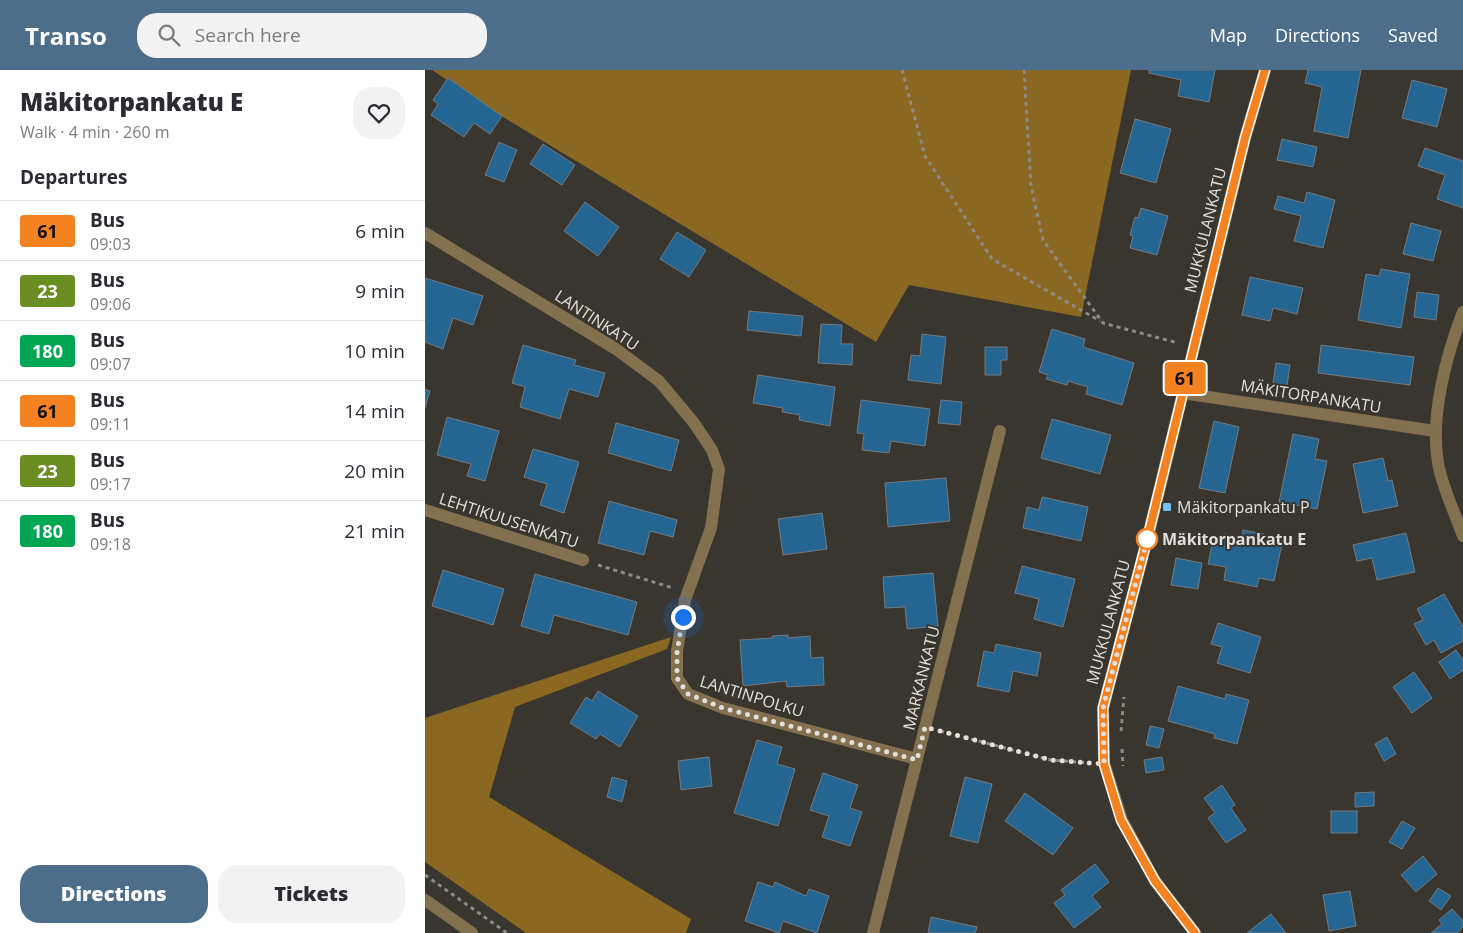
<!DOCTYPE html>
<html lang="en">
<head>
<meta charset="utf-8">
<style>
  body { margin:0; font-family:"Open Sans",sans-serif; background:#f2f2f3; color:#2b2b33; height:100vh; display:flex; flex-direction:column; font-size:19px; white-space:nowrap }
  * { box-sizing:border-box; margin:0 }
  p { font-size:16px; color:#7c7c81 }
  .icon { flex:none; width:28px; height:28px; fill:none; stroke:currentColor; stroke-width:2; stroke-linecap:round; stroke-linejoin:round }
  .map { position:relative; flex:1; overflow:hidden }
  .panel { display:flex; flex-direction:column; background:#fff; width:425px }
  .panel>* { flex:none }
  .badge { padding:0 10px; border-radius:4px; font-size:18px; line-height:32px }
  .you { position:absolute; width:25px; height:25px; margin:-12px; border:4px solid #fff; border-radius:50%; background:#1a73e8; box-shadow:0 0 0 8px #1a73e833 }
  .map>.badge { position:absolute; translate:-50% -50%; box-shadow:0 0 0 2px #fff }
  h2 { padding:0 20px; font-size:19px; line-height:45px }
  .round { display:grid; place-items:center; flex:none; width:52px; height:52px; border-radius:20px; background:#f2f2f3 }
  .overview { display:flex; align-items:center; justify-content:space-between; height:85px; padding:0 20px }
  h1 { font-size:24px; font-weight:800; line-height:38px }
  .cta { display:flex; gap:10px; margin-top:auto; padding:10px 20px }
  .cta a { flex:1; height:58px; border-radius:20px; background:#4d6e8b; color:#fff; font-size:20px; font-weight:800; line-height:58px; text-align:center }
  .cta a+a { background:#f2f2f3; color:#2b2b33 }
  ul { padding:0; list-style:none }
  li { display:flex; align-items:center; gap:15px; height:60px; padding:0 20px; border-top:1px solid #e1e1e2 }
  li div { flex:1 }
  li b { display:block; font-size:19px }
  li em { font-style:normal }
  li .badge { min-width:55px; font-weight:700; text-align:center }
  header { display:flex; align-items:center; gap:30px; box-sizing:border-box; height:70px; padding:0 25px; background:#4d6e8b; color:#fff }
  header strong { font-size:24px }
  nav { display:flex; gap:28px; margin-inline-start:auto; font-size:18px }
  .search { width:350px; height:45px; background:#f2f2f3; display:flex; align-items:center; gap:12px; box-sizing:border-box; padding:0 18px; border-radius:20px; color:#7c7c81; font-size:19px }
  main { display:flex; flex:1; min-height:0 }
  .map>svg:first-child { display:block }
  .forest { fill:#8b6822 }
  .building { fill:#256592; stroke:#747a80 }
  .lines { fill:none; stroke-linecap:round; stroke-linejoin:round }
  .path { stroke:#8d8a85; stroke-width:3; stroke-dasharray:4 4; stroke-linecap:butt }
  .minor { stroke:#83704e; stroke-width:12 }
  .line-casing { stroke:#fff; stroke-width:11 }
  .line { stroke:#f58220; stroke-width:8 }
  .walk { stroke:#e1dfdb; stroke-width:5; stroke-dasharray:0 9 }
  .poi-dot { fill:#77c0f7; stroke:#39352f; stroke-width:2 }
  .stop-dot { fill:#fff; stroke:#f58220; stroke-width:2.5 }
  .labels { text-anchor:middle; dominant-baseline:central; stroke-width:4; stroke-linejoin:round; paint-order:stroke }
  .street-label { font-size:16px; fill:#e1dfdb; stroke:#39352f }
  .poi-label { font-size:16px; fill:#e1dfdb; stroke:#39352f; text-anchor:start }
  .stop-label { font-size:16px; font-weight:bold; fill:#e1dfdb; stroke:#39352f; text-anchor:start }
</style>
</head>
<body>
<header>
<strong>Transo</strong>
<div class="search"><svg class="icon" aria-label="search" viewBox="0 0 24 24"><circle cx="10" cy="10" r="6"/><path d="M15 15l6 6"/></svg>Search here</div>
<nav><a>Map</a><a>Directions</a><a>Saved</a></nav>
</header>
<main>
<section class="panel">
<div class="overview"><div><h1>Mäkitorpankatu E</h1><p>Walk · 4 min · 260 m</p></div><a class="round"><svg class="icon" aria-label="heart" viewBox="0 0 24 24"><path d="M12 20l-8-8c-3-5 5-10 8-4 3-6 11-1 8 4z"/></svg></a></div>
<h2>Departures</h2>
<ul>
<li><span class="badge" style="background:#f58220;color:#111">61</span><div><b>Bus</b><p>09:03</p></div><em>6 min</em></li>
<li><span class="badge" style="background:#6b8e23;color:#fff">23</span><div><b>Bus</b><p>09:06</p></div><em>9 min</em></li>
<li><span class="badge" style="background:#00a651;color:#fff">180</span><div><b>Bus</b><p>09:07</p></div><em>10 min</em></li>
<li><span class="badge" style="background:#f58220;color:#111">61</span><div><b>Bus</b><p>09:11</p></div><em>14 min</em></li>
<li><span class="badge" style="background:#6b8e23;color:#fff">23</span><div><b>Bus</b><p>09:17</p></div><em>20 min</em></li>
<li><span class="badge" style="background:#00a651;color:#fff">180</span><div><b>Bus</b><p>09:18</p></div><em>21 min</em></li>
</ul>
<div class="cta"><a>Directions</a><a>Tickets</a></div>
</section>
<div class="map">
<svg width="1038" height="863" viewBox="0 0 1038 863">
  <rect width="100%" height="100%" fill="#39352f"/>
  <g class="forest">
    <polygon points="7,0 706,0 656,247 484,215 451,272 73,44"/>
    <polygon points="246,567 242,579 90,637 64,727 266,849 261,863 101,863 0,792 0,648"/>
  </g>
  <g class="building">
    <polygon points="724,0 790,0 784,32 753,26 756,10 724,3"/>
    <polygon points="883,0 936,0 923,68 889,61 897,17 880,13"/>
    <polygon points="23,8 77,46 65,64 49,53 39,67 6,45 13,34 8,30"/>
    <polygon points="987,10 1022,19 1012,57 977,48"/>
    <polygon points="710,49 746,59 731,113 695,103"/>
    <polygon points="857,69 892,77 888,97 852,90"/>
    <polygon points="74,72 92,80 79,112 60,105"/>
    <polygon points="118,74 150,95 137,115 105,94"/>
    <polygon points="1000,78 1038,91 1038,138 1012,129 1020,105 993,96"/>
    <polygon points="882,122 910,130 898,178 869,171 876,146 849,139 853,126 879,133"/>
    <polygon points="160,132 194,157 173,186 139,161"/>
    <polygon points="716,138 743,146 732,185 705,178 708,166 705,165 710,147 713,148"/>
    <polygon points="986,153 1016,161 1008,191 978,184"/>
    <polygon points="252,162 281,180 264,207 235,189"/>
    <polygon points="956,199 985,204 976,258 933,250 941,204 954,206"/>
    <polygon points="825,207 878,218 872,244 848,238 845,251 817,245"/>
    <polygon points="0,208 58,226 48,255 28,248 18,279 0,272"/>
    <polygon points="992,222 1014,225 1011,250 989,247"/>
    <polygon points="324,241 378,246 376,266 322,260"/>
    <polygon points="396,254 417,255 416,274 428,274 427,295 393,293"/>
    <polygon points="627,259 660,269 658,277 709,293 697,335 661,324 663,317 643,311 642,315 621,309 623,305 614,302"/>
    <polygon points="497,264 521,267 516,314 483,310 486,285 495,286"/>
    <polygon points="98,275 151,290 149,295 180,303 173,327 144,319 135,349 95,337 100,317 87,313"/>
    <polygon points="896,275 989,287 985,315 893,303"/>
    <polygon points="560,277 582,277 582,290 576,290 576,305 560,305"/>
    <polygon points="851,293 865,295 862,315 848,313"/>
    <polygon points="333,305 410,317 405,356 374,350 375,345 357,342 358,338 328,333"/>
    <polygon points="0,319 5,321 0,338"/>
    <polygon points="436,330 505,339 500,376 466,371 464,383 437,380 439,364 432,363"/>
    <polygon points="516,330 537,332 535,355 513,353"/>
    <polygon points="22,347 74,361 60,411 42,406 46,394 12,385"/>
    <polygon points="627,349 686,365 675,404 616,388"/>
    <polygon points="789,351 814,357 800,423 774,418"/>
    <polygon points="191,353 254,370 246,401 183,383"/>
    <polygon points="868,364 894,369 890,389 902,391 892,439 854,432"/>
    <polygon points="108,379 154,392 139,443 115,435 122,414 99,407"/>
    <polygon points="958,388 963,411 967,410 973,436 938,443 928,394"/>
    <polygon points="521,408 525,451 463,457 460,413"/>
    <polygon points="617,427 663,437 656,471 598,458 602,437 614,440"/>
    <polygon points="184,431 252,450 248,467 225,461 219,485 173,473"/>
    <polygon points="397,443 402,479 358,485 353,449"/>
    <polygon points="818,460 839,464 838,470 857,474 849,511 834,508 832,517 799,510 801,497 783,494 788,470 797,472 799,464 817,467"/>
    <polygon points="981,463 990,502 952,510 947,488 932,491 928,475"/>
    <polygon points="751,488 777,493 773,519 746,515"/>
    <polygon points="597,496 650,509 638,557 609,549 614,529 590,523"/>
    <polygon points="18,500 79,519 68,555 7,536"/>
    <polygon points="508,503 513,556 482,559 480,537 460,538 458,507"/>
    <polygon points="110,504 212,532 203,565 129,545 124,564 96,556"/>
    <polygon points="1019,524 1038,557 1038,571 1016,583 1009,570 1001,575 989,554 998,550 992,539"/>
    <polygon points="793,553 836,567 825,603 792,593 797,577 786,574"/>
    <polygon points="363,565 363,568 385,566 386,588 398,587 399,615 362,617 361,611 318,616 315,570 348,568 347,566"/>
    <polygon points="571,574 616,583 612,606 588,601 584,622 552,616 559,581 569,583"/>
    <polygon points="1031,580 1038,590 1038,600 1025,609 1014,592"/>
    <polygon points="989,602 1007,628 987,643 968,617"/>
    <polygon points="753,616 800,629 801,624 824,630 812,674 789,668 790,664 743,651"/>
    <polygon points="173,621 213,646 195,677 175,664 171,669 145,653 161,627 167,631"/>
    <polygon points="725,656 739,659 734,678 721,675"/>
    <polygon points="962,667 971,684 959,691 950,674"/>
    <polygon points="332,670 357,677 352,694 370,699 353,756 309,743"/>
    <polygon points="284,687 287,716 256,720 253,691"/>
    <polygon points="737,687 739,700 721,703 719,690"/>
    <polygon points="398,703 433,715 425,738 437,742 425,776 397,767 404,746 385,740"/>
    <polygon points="187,707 202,711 197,732 182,727"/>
    <polygon points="540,707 567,714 553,773 525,766"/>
    <polygon points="797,715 810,735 806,738 821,760 801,773 783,748 790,743 779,728"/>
    <polygon points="949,722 949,736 930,737 930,723"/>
    <polygon points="600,723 648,758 628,785 580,751"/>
    <rect x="906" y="741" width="26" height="22"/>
    <polygon points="977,751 990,758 977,779 964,772"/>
    <polygon points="998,786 1012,804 991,822 976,805"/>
    <polygon points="670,794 684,812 667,826 676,837 649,858 629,833 640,825 636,820"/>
    <polygon points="333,812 348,817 350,812 381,826 384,819 404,826 392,863 358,851 354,863 320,851"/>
    <polygon points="1013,818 1026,826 1016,840 1004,831"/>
    <polygon points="925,821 931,856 904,861 898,825"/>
    <polygon points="1027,839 1038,851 1038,857 1032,863 1006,863 1017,854 1014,850"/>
    <polygon points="846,844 861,863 822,863"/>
    <polygon points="506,847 552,857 550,863 503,863"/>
  </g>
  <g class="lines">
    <g class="path">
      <polyline points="477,0 500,86 567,189 675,251"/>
      <polyline points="599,0 606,116 618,170 678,253 753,273"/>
      <polyline points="173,495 248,518"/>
      <polyline points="515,661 626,690 665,693"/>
      <polyline points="696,661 699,627"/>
      <polyline points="697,679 698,696"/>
      <polyline points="0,805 82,863"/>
    </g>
    <g class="minor">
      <polyline points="0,163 191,279 234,311 269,353 287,380 294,399 286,458 260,530 252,581 252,608 263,624 298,638 492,689"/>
      <path d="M 1038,242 C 1021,286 1005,346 1013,393 C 1017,417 1030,443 1038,466"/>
      <polyline points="757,323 1010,361"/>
      <polyline points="0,440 158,490"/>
      <polyline points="0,830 47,863"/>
      <polyline points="448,863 575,361"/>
      <polyline points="770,863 730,811 697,750 679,693 678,638 723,466 820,68 840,0"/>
    </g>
  </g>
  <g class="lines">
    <g class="line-casing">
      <polyline id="line" points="770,863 730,811 696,750 679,694 678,638 723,466 820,68 840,0"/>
    </g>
    <use href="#line" class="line"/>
    <polyline class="walk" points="258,547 252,582 252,608 263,624 298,638 492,690 500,657 626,690 679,694 678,638 723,466 722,469"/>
  </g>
  <rect class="poi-dot" x="737" y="432" width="10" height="10" rx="2.5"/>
  <circle class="stop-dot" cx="722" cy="469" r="10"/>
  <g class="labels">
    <g class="street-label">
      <text transform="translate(780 160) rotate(-76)">MUKKULANKATU</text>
      <text transform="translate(172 250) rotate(33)">LANTINKATU</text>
      <text transform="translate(886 326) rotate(9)">MÄKITORPANKATU</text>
      <text transform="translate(84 450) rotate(18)">LEHTIKUUSENKATU</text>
      <text transform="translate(683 552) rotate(-75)">MUKKULANKATU</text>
      <text transform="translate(496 608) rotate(-76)">MARKANKATU</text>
      <text transform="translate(327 626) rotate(17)">LANTINPOLKU</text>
    </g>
    <g class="poi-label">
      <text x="752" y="437">Mäkitorpankatu P</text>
    </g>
    <g class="stop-label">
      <text x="737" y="469">Mäkitorpankatu E</text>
    </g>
  </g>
</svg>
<div class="you" style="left:258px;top:547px"></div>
<b class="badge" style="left:760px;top:308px;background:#f58220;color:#111">61</b>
</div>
</main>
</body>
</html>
